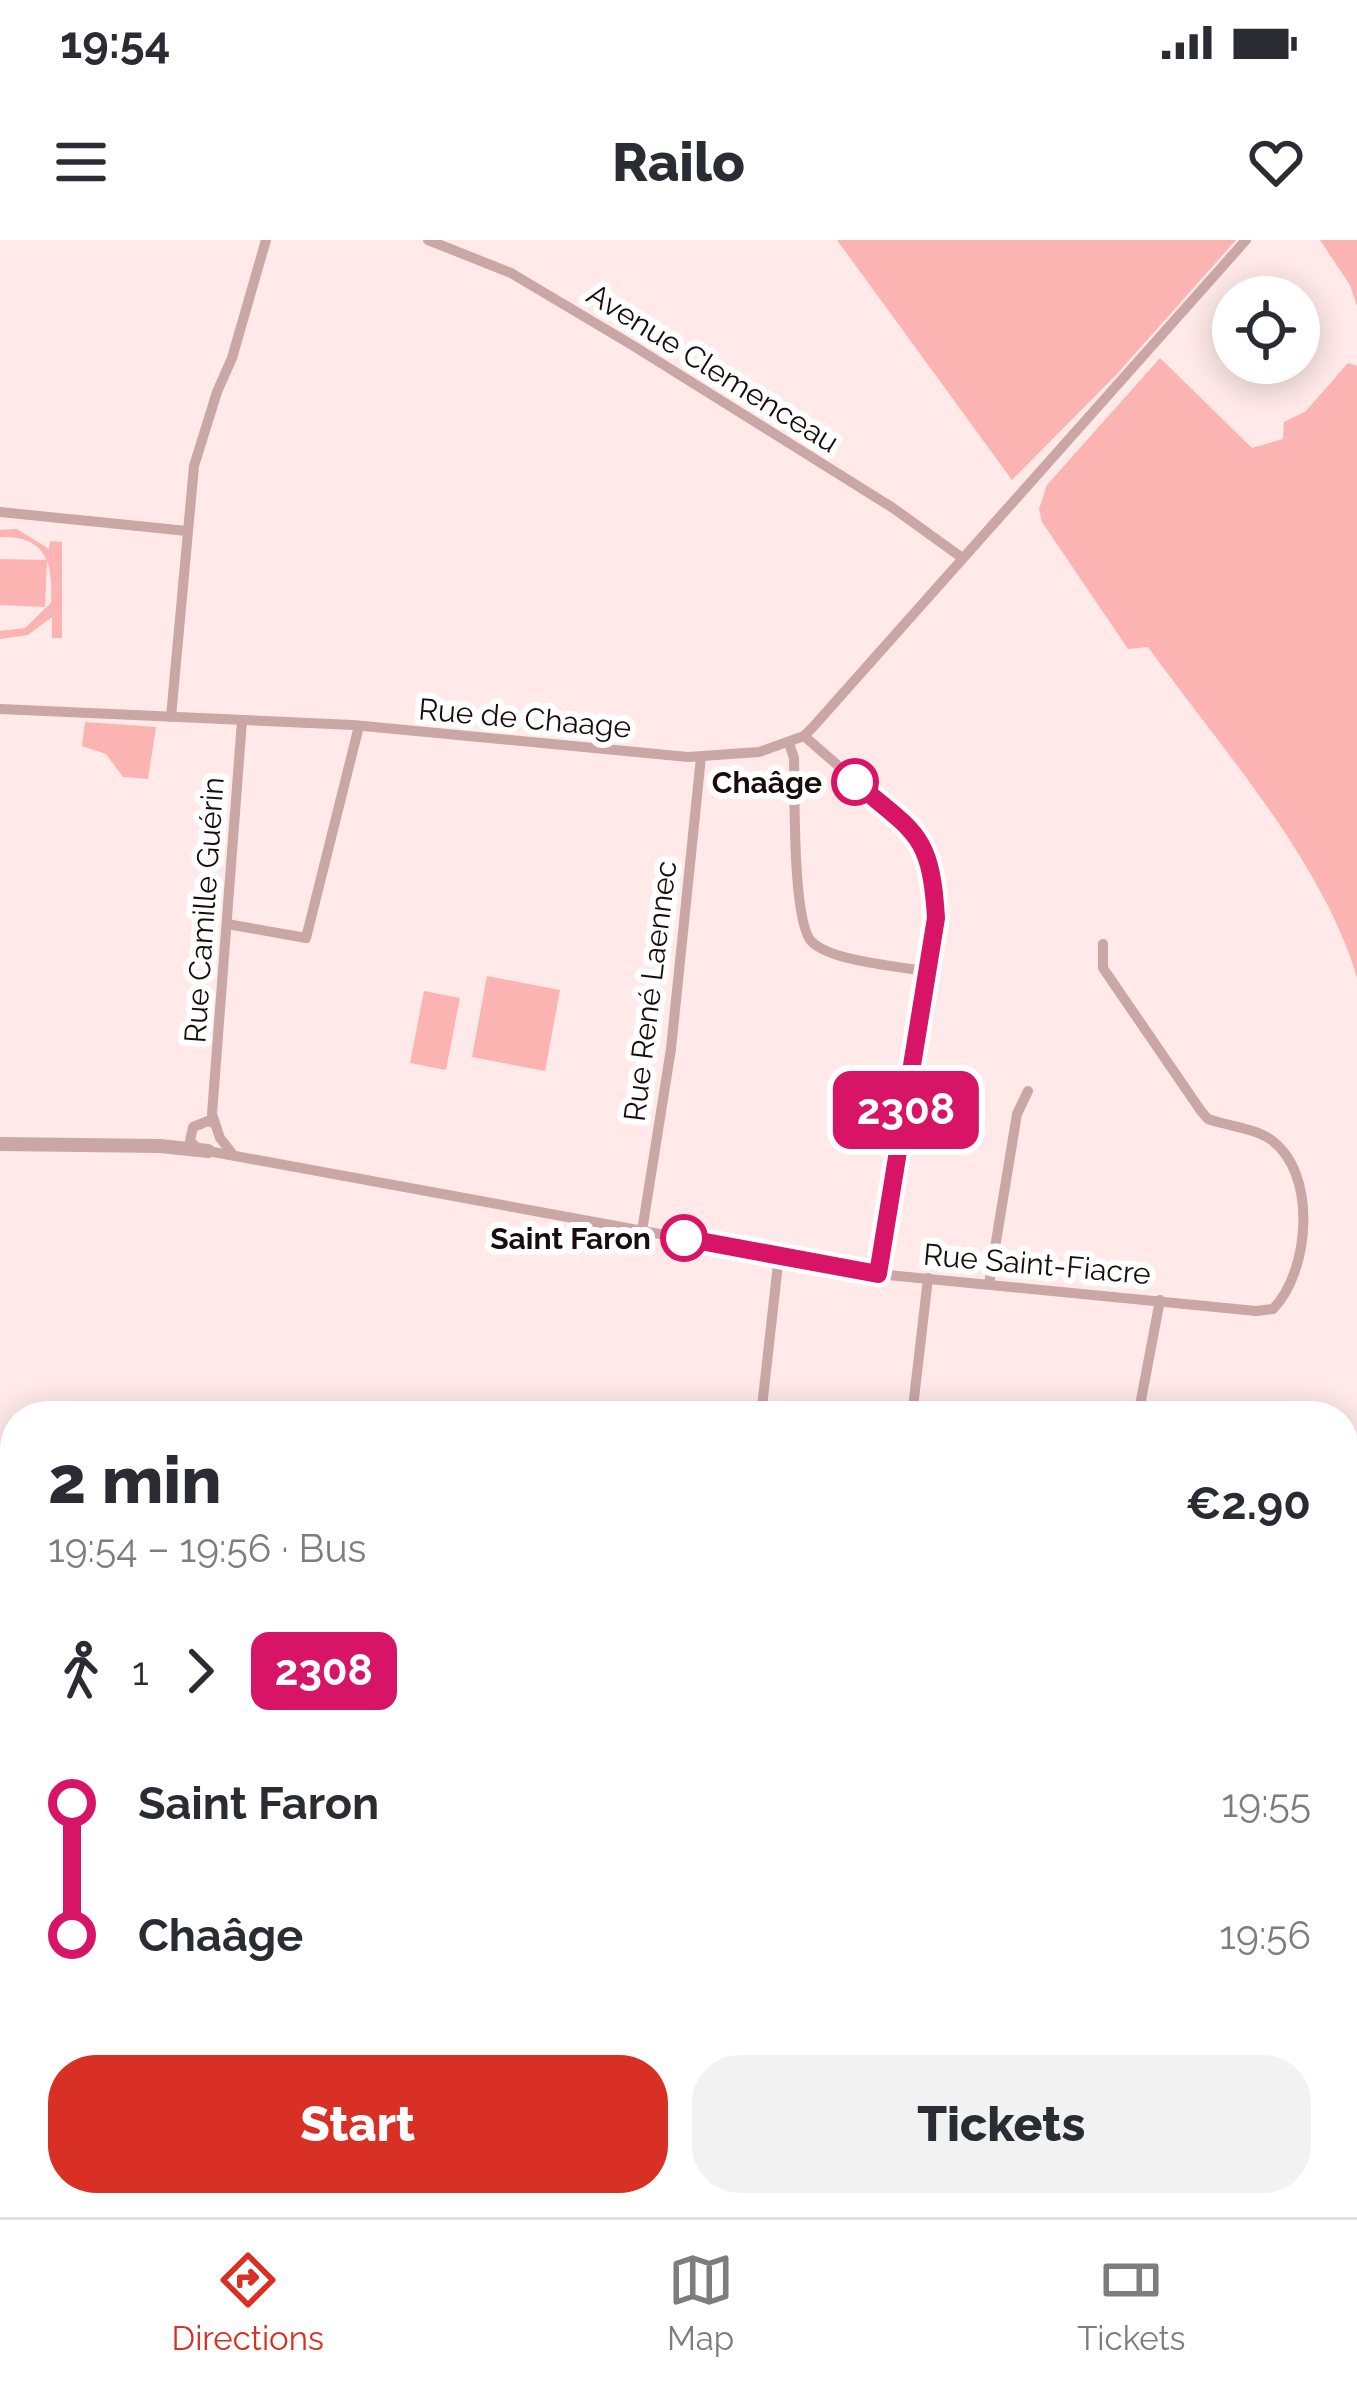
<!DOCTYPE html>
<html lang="en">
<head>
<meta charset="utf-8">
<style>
  body { margin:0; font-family:Raleway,sans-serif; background:#f2f2f3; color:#2b2b33; height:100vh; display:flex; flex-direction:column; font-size:45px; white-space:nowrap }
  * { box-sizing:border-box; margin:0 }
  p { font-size:39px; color:#7c7c81 }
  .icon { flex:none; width:66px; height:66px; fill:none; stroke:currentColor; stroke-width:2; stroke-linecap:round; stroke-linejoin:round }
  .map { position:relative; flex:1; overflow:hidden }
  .sheet { position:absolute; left:0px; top:1161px; width:1359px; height:816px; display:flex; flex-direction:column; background:#fff; border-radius:48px 48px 0 0; box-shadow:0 6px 30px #0003 }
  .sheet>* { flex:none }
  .badge { padding:0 24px; border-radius:18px; font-size:42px; line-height:78px }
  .controls { position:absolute; left:1212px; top:36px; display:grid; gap:24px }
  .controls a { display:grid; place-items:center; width:108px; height:108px; border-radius:50%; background:#fff; box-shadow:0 6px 30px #0003; font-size:60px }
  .map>.badge { position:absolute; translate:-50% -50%; box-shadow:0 0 0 6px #fff }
  .legs { display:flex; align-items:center; gap:18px; height:132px; padding:0 48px; font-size:39px }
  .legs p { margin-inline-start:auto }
  .headline { display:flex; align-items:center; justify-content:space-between; height:204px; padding:0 48px }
  h1 { font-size:66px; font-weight:800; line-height:90px }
  .button { display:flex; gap:24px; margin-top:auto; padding:24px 48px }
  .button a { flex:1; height:138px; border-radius:48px; background:#d93025; color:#fff; font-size:48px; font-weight:800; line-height:138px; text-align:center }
  .button a+a { background:#f2f2f3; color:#2b2b33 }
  ul { padding:0 48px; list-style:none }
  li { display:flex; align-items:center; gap:42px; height:132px; font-size:45px }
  li i { display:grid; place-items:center; width:18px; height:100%; margin:0 15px; background:currentColor }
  li i::after { content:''; width:30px; height:30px; margin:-15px; border:9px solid; border-radius:50%; background:#fff }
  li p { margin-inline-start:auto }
  li:first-child i { background:linear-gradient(#0000 50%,currentColor 0) }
  li:last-child i { background:linear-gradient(currentColor 50%,#0000 0) }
  .status { display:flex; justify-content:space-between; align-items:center; height:84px; padding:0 60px; background:#fff; direction:ltr }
  .status svg { height:33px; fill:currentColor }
  header { display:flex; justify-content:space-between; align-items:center; height:156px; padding:0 48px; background:#fff; font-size:54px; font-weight:800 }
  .tabs { display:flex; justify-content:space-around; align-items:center; height:168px; border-top:3px solid #e1e1e2; background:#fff; font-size:33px; color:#7c7c81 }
  .tabs a { display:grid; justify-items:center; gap:6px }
  .tabs .current { color:#d93025 }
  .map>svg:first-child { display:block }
  .green { fill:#fcb4b2 }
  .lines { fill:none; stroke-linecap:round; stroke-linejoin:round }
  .minor { stroke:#caa7a5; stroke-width:10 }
  .tertiary { stroke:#caa7a5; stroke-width:14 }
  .line-1-casing { stroke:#fff; stroke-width:27 }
  .line-1 { stroke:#d81466; stroke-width:18 }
  .stop-1-dot { fill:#fff; stroke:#d81466; stroke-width:6 }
  .labels { text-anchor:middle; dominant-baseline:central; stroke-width:12; stroke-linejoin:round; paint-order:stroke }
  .street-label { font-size:30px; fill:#180c0c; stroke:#fff }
  .stop-label { font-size:30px; font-weight:bold; fill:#180c0c; stroke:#fff; text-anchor:end }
</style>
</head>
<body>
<div class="status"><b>19:54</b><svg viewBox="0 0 49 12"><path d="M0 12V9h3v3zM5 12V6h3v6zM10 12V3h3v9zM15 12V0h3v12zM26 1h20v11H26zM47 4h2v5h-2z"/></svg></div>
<header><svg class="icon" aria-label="menu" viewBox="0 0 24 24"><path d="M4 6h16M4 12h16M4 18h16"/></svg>Railo<svg class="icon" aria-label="heart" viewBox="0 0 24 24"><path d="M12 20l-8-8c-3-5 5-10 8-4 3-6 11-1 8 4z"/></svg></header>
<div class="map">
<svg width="1357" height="1977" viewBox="0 0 1357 1977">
  <rect width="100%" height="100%" fill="#ffeae9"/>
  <g class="green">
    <polygon points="837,0 1236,0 1116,135 1012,240"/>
    <polygon points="1320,0 1357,0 1357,66 1350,45"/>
    <path d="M 1160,118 L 1252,208 L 1283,199 L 1284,182 L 1306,171 L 1348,123 L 1357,126 L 1357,738 C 1325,624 1218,504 1148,407 L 1128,409 L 1042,282 L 1039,269 L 1047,245 Z"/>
    <path d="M 17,289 L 49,309 L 50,301 L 62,302 L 62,398 L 52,398 L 52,377 L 28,395 L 0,399 L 0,391 L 25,388 L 51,363 C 53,324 47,295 0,297 L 0,290 Z"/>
    <polygon points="0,319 47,320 45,367 0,365"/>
    <polygon points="85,482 156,487 148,539 123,537 106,514 82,506"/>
    <polygon points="487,736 560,750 545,831 472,817"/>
    <polygon points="424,751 460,758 446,830 410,823"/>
    <polygon points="9,1198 15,1204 15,1303 0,1302 1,1203"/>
    <polygon points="1357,1394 1357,1977 1071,1977 1074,1962 1344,1962 1344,1426"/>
    <polygon points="15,1595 15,1757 0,1752 0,1672"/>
    <polygon points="0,1763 15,1767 15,1959 0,1949"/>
    <polygon points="19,1962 848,1962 858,1977 41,1977"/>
    <polygon points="905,1962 1061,1962 1057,1977 894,1977"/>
  </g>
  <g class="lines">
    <g class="minor">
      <polyline points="428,0 511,33 632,105 893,268 961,317"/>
      <polyline points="0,272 187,291"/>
      <polyline points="0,469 353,485 688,517 759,512 804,496 813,487 1246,0"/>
      <polyline points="171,477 194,226 217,152 232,118 266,0"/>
      <polyline points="804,496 917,594 931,632 936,678 930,732 878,1034"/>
      <path d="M 789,503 L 794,518 C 795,552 792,683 812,702 C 834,722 899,726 930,732"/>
      <polyline points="227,684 306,698 359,486"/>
      <polyline points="198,909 190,901 193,887 208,881 215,884"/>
      <path d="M 208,911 L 878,1034 L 1256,1071 L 1273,1069 C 1310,1031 1318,932 1270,899 C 1253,888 1228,886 1208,879 L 1201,871 L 1103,728 L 1103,704"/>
      <polyline points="231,912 220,898 212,874 242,481"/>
      <polyline points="642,991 671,809 701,517"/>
      <polyline points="989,1044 1017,874 1028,851"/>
      <polyline points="761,1176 779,1015"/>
      <polyline points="912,1176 928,1038"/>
      <polyline points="1138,1176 1160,1060"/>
    </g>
    <polyline class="tertiary" points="0,904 160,906 208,911"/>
  </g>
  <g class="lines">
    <g class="line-1-casing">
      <path id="line-1" d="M 684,998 L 878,1034 L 936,678 C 931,593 915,593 855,542"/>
    </g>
    <use href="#line-1" class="line-1"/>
  </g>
  <g class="stop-1-dot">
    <circle cx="855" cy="542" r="21"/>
    <circle cx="684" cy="998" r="21"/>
  </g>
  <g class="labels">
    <g class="street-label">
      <text transform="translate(713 128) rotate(32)">Avenue Clemenceau</text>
      <text transform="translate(525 478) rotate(5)">Rue de Chaage</text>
      <text transform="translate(204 670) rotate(-86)">Rue Camille Guérin</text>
      <text transform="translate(650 751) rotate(-83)">Rue René Laennec</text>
      <text transform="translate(1037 1024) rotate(5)">Rue Saint-Fiacre</text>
    </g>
    <g class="stop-label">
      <text x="822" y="542">Chaâge</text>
      <text x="651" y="998">Saint Faron</text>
    </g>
  </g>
</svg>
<div class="controls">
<a><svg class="icon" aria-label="locate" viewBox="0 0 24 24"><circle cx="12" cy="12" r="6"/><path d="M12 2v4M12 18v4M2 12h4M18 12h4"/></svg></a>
</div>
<b class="badge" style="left:906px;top:870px;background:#d81466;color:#fff">2308</b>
<section class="sheet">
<div class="headline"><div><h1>2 min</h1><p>19:54 – 19:56 · Bus</p></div><b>€2.90</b></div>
<div class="legs"><svg class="icon" aria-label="walk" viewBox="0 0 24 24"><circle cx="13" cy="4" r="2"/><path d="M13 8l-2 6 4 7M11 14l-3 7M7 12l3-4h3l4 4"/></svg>1<svg class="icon" aria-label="forward" viewBox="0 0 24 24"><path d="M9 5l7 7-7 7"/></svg><b class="badge" style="background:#d81466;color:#fff">2308</b></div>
<ul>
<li><i style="color:#d81466"></i><b>Saint Faron</b><p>19:55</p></li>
<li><i style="color:#d81466"></i><b>Chaâge</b><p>19:56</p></li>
</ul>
<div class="button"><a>Start</a><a>Tickets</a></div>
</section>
</div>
<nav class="tabs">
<a class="current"><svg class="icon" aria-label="directions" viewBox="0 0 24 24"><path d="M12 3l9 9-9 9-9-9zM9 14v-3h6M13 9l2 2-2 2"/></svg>Directions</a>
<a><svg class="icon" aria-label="map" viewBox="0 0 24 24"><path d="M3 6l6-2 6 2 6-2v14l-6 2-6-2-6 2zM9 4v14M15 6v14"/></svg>Map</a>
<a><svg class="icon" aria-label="tickets" viewBox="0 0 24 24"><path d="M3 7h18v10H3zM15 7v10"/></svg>Tickets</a>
</nav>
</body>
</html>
